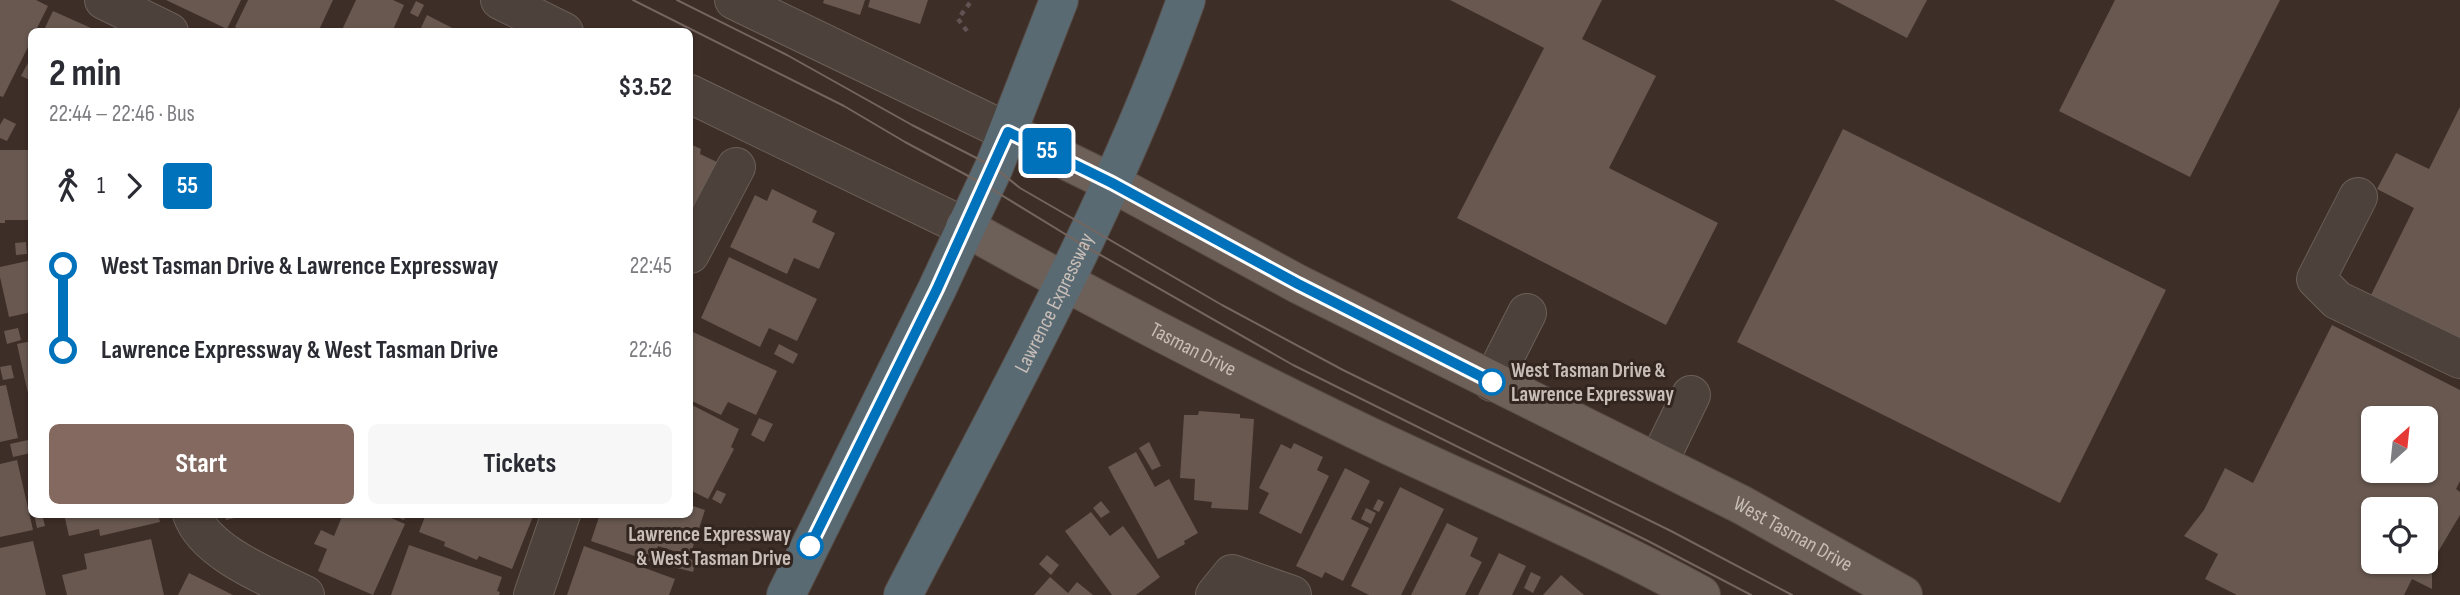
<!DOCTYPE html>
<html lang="en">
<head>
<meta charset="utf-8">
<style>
  body { margin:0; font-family:"Sofia Sans Condensed",sans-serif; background:#f7f7f7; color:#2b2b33; height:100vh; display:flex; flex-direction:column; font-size:26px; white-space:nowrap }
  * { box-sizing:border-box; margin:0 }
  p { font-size:23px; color:#7c7c81 }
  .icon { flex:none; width:38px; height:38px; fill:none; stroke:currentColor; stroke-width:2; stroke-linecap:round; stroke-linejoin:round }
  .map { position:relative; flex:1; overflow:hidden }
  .panel { position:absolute; left:28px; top:28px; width:665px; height:490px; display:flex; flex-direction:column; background:#fff; border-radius:10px; box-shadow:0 2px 5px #0004 }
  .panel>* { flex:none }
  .badge { padding:0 14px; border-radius:5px; font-size:24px; line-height:46px }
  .needle { width:46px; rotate:27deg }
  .controls { position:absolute; left:2361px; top:406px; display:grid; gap:14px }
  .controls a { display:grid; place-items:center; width:77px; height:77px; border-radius:10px; background:#fff; box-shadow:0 2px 5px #0004; font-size:35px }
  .map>.badge { position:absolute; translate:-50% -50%; box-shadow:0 0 0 4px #fff }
  .legs { display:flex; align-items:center; gap:10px; height:77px; padding:0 21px; font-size:23px }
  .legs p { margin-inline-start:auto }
  .summary { display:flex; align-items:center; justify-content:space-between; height:119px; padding:0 21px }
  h1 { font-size:38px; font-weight:700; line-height:52px }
  .action { display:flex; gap:14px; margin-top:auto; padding:14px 21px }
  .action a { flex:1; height:80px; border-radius:10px; background:#836960; color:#fff; font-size:28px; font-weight:700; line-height:80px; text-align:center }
  .action a+a { background:#f7f7f7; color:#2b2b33 }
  ul { padding:0 21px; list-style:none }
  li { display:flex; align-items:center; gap:24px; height:84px; font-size:26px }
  li i { display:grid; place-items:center; width:10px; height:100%; margin:0 9px; background:currentColor }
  li i::after { content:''; width:18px; height:18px; margin:-9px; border:5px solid; border-radius:50%; background:#fff }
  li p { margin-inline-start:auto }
  li:first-child i { background:linear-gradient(#0000 50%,currentColor 0) }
  li:last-child i { background:linear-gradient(currentColor 50%,#0000 0) }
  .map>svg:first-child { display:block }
  .building { fill:#685850; fill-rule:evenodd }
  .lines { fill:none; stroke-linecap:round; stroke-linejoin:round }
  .minor-casing { stroke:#6b5f59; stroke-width:40 }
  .major-casing { stroke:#564a44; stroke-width:40 }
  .highway-casing { stroke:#584c46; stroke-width:40 }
  .path { stroke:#645154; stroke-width:4.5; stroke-dasharray:5 5; stroke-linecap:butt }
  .minor { stroke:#4d413b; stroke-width:38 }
  .major { stroke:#6d6059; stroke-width:38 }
  .highway { stroke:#596a73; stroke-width:38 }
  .tram { stroke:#74655e; stroke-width:2 }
  .line-1-casing { stroke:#fff; stroke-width:16 }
  .line-1 { stroke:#0072bc; stroke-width:10 }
  .stop-1-dot { fill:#fff; stroke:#0072bc; stroke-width:3.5 }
  .labels { text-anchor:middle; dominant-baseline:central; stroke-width:6; stroke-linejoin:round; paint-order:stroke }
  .street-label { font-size:21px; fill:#c8bdb7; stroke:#332620 }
  .stop-label { font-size:21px; font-weight:bold; fill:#c8bdb7; stroke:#332620; text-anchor:start }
</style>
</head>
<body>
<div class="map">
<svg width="2460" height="595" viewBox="0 0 2460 595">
  <rect width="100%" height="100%" fill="#3d2e27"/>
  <g class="building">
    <polygon points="0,0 36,0 48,6 35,32 32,32 32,39 3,97 0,96"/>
    <polygon points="166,0 241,0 227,29"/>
    <polygon points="248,0 333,0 318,32 244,32 235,27"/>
    <polygon points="356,0 393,0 404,5 392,32 341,32"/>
    <polygon points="824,0 865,0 860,15 823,3"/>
    <polygon points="870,0 928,0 920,24 868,7"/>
    <polygon points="1450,0 1602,0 1582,39 1656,76 1609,168 1718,223 1666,325 1457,218 1544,48"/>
    <polygon points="1834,0 1927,0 1907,38"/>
    <polygon points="2115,0 2280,0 2190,177 2059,111"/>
    <polygon points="416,1 424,5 418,17 410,13"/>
    <polygon points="53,11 91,28 95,32 43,32"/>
    <polygon points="427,15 460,32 419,32"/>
    <polygon points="32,55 32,81 21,76"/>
    <polygon points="2460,107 2460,346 2368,301 2414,208 2377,189 2396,153 2429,169"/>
    <polygon points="4,118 16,124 7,141 0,138 0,125"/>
    <polygon points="1843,129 2166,290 2060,503 1737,342"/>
    <polygon points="690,144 701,149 700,154 717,162 690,219"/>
    <polygon points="0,150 32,150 32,220 5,220 5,223 0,223"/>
    <polygon points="772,189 817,211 812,222 835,233 819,269 794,258 787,274 730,247 755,195 767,201"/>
    <polygon points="26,242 27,254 16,255 15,243"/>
    <polygon points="729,257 817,299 797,341 769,328 760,347 701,318"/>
    <polygon points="32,260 32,312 9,317 0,277 0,267"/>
    <path d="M 2332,325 L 2460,390 L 2460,481 L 2456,489 L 2460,492 L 2460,515 L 2438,552 L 2432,573 L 2432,589 L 2412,579 L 2404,595 L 2237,595 L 2205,579 L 2218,554 L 2184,536 L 2204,510 L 2225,468 L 2253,483 ZM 2373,418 L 2426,418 L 2426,471 L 2373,471 ZM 2373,509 L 2426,509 L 2426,562 L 2373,562 Z"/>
    <polygon points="18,328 21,340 7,344 4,331"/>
    <polygon points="691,331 777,371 756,415 728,402 721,415 690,400"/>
    <polygon points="32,341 32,397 29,398 17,344"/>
    <polygon points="779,344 798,354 793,364 774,354"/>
    <polygon points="11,365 14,378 3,380 0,367"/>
    <polygon points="6,385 18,438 0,442 0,386"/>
    <polygon points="690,404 739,429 731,447 734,449 708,499 690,490"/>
    <polygon points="1199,411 1240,414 1240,418 1254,419 1248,510 1211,508 1212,502 1194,500 1195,479 1180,478 1184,415 1198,415"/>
    <polygon points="759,418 773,424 764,442 751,435"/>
    <polygon points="28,440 31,453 13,457 10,444"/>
    <polygon points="1149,442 1161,466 1152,470 1139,448"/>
    <polygon points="1294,443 1323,457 1317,470 1329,476 1301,534 1259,513 1269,493 1259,488 1281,444 1291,449"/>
    <polygon points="1136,452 1155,487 1169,479 1198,533 1184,541 1185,544 1158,559 1108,467"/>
    <polygon points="17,460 33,530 0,537 0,464"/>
    <polygon points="1345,468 1370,481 1351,519 1369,528 1343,581 1325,572 1322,578 1296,566"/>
    <polygon points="1400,487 1444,509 1401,595 1369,595 1351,586"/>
    <polygon points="717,490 726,494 721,504 712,499"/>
    <polygon points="1378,499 1384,502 1379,512 1373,509"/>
    <polygon points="1101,501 1110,512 1101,518 1093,508"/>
    <polygon points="690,505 705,510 690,556 658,546 652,562 591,541 600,514 690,514"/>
    <polygon points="1366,508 1376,513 1371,524 1361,519"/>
    <polygon points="1091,512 1110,536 1123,526 1160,577 1136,595 1112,595 1065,531"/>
    <polygon points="34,514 42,514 45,526 37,528"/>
    <polygon points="64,514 158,514 160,522 100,536 99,529 69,536"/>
    <polygon points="225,514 244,514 244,516 226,520"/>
    <polygon points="343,514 406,514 404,520 392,515 391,518 405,524 373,595 318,571 327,549 314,544 321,530 334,536"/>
    <polygon points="426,514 534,514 512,569 479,556 477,560 444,546 445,542 419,532"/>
    <polygon points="1447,523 1478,538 1470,556 1482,562 1465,595 1411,595"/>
    <polygon points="151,539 164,595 67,595 62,575 87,569 84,554"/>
    <polygon points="33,541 46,595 0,595 0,548"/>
    <polygon points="409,545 502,577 497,591 500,592 499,595 391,595"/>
    <polygon points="584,546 675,579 669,595 567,595"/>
    <polygon points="1499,553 1526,566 1512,595 1478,595"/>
    <polygon points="673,554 696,561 693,572 669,566"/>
    <polygon points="1047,555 1059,565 1051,575 1039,564"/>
    <polygon points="1531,572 1541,577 1533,593 1524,588"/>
    <polygon points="189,573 233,595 178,595"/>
    <polygon points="1561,575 1584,595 1543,595"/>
    <polygon points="1050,577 1068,593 1077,582 1093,595 1034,595"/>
  </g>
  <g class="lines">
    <g class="minor-casing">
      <g id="minor">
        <polyline points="104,0 169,32"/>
        <polyline points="500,0 564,32"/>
        <polyline points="734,0 1008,132"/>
        <polyline points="690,94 965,227"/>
        <polyline points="2358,197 2316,279 2337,300 2460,359"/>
        <polyline points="690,254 736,167"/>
        <polyline points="1492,382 1527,313"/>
        <polyline points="1658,463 1691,395"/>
        <path d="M 192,514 C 205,553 271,578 305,595"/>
        <polyline points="533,595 561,514"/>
        <polyline points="1215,595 1232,574 1292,595"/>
      </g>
    </g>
    <g class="major-casing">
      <g id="major">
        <path id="s1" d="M 1008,132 L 1112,183 L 1298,284 L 1742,505 L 1903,595"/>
        <path id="s2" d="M 965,227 C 1092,298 1221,365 1352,428 C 1468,484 1588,533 1701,595"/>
      </g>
    </g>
    <g class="highway-casing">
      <g id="highway">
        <polyline points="786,595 937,289 994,167 1059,0"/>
        <path id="s3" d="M 903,595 C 1004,400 1112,208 1186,0"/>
      </g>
    </g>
    <polyline class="path" points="967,31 958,19 972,0"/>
    <use href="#minor" class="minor"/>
    <use href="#major" class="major"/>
    <use href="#highway" class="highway"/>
    <g class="tram">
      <polyline points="633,0 844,106 905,142 985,185 1083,245 1293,365 1648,541 1751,595"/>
      <polyline points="677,0 787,55 912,125 994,167 1020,188 1091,229 1222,305 1343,370 1671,531 1792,595"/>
    </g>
  </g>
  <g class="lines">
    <g class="line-1-casing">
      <polyline id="line-1" points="810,546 937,289 1008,132 1112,183 1298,284 1492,382"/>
    </g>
    <use href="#line-1" class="line-1"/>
  </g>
  <g class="stop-1-dot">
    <circle cx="1492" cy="382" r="12"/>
    <circle cx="810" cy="546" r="12"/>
  </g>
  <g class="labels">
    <g class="street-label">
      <text stroke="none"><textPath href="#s3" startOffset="329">Lawrence Expressway</textPath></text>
      <text stroke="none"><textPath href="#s2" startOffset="259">Tasman Drive</textPath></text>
      <text stroke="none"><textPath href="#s1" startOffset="882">West Tasman Drive</textPath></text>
    </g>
    <g class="stop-label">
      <text x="1511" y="370">West Tasman Drive &amp;<tspan x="1511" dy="24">Lawrence Expressway</tspan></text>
      <text x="791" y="534" text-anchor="end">Lawrence Expressway<tspan x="791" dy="24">&amp; West Tasman Drive</tspan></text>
    </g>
  </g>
</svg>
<div class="controls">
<a><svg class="needle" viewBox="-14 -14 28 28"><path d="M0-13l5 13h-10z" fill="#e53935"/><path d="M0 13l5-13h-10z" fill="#7c7c81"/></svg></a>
<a><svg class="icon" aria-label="locate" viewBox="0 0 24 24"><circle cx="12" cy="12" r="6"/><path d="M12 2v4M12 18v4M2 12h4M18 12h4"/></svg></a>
</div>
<b class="badge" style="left:1047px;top:151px;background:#0072bc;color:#fff">55</b>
<section class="panel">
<div class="summary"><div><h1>2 min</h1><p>22:44 – 22:46 · Bus</p></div><b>$3.52</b></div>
<div class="legs"><svg class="icon" aria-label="walk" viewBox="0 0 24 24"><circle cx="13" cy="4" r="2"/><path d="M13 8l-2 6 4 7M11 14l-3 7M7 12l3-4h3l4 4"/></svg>1<svg class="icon" aria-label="forward" viewBox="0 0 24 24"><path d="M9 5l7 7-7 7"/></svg><b class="badge" style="background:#0072bc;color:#fff">55</b></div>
<ul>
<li><i style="color:#0072bc"></i><b>West Tasman Drive &amp; Lawrence Expressway</b><p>22:45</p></li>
<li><i style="color:#0072bc"></i><b>Lawrence Expressway &amp; West Tasman Drive</b><p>22:46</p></li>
</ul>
<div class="action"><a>Start</a><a>Tickets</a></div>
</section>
</div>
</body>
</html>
